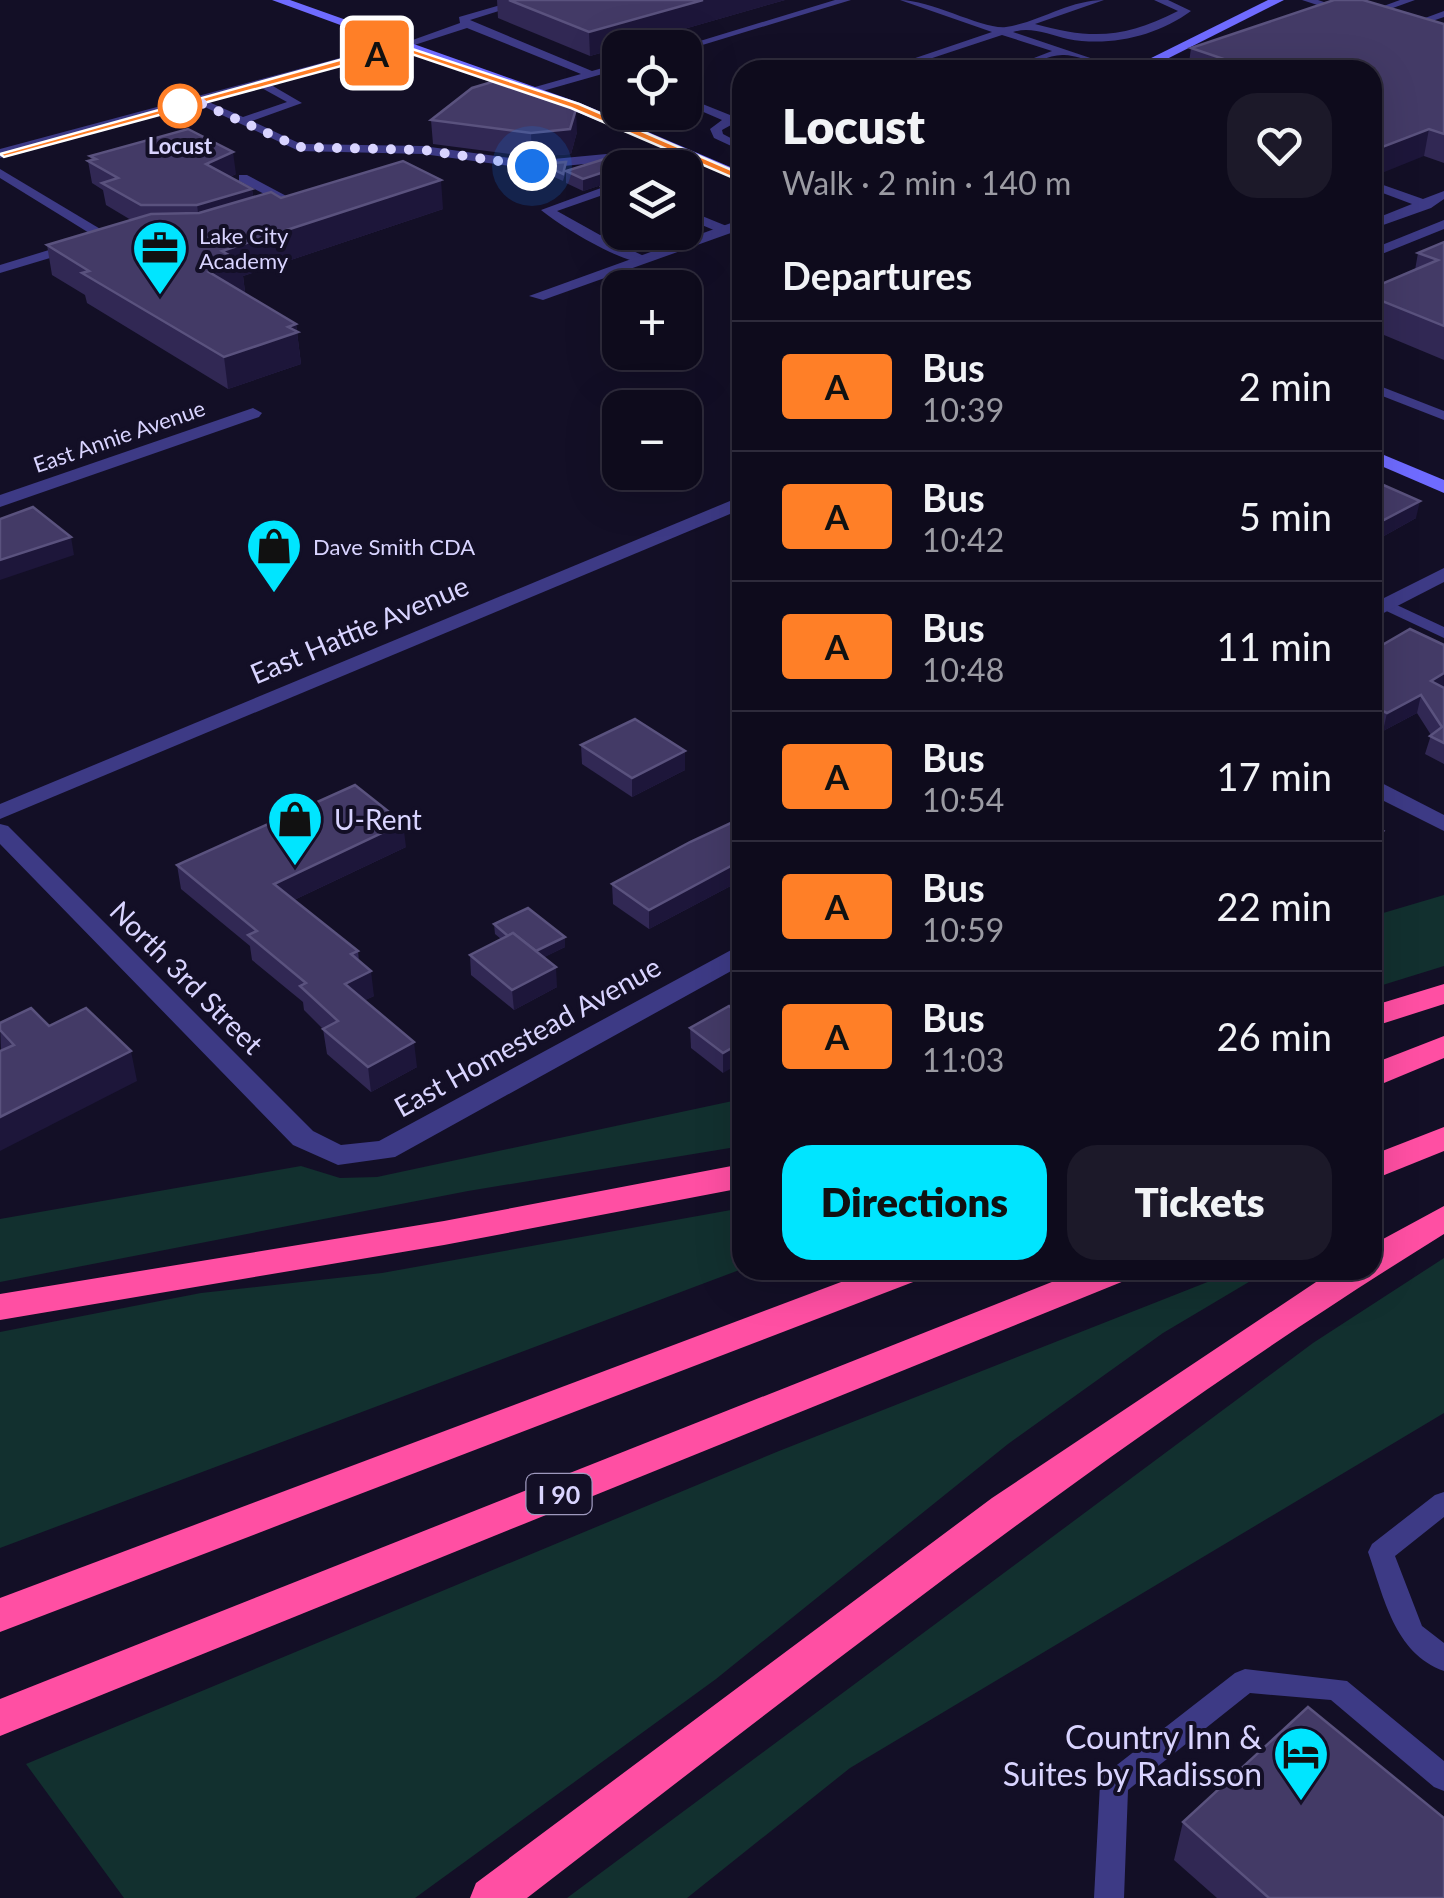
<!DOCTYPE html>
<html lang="en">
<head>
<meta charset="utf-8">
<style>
  body { margin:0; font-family:Lato,sans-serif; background:#1c1929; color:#f1f3f6; height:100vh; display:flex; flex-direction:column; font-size:38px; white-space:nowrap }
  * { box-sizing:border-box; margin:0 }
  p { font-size:32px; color:#9b9ba3 }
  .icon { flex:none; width:55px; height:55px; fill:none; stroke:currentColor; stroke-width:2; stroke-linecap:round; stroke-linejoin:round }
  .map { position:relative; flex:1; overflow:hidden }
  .sheet { position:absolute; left:732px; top:60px; width:650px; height:1220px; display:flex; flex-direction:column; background:#0e0b1c; border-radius:30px; box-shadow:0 10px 40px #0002,0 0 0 2px #2e2b3b }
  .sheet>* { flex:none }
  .badge { padding:0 20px; border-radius:8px; font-size:35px; line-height:65px }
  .buttons { position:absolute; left:602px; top:30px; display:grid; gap:20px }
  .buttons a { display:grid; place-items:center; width:100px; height:100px; border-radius:20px; background:#0e0b1c; box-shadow:0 10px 40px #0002,0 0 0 2px #2e2b3b; font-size:50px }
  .you { position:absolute; width:50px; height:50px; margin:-25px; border:8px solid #fff; border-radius:50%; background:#1a73e8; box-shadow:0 0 0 15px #1a73e833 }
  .map>.badge { position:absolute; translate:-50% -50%; box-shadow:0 0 0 5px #fff }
  h2 { padding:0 50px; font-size:38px; line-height:90px }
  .round { display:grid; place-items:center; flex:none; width:105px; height:105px; border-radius:30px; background:#1c1929 }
  .head { display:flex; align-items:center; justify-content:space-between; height:170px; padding:0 50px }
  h1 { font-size:48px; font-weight:800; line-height:75px }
  .action { display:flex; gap:20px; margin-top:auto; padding:20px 50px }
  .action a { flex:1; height:115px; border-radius:30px; background:#00e5ff; color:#111; font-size:40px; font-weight:800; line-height:115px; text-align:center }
  .action a+a { background:#1c1929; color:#f1f3f6 }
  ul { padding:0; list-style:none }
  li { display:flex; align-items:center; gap:30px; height:130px; padding:0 50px; border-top:2px solid #2e2b3b }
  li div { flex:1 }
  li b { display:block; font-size:38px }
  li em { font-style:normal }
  li .badge { min-width:110px; font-weight:700; text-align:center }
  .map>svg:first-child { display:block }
  .green { fill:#12302f }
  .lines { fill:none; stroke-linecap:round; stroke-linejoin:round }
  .lane { fill:#3d3a85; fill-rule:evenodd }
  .street { fill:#3d3a85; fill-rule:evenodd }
  .secondary { fill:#6f6bff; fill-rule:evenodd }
  .highway { fill:#ff4fa3; fill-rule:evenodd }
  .wall { fill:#312854 }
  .shaded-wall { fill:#1d163a }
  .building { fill:#433a66; stroke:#5a527e; stroke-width:2.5 }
  .line { fill:#ff7f27; stroke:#fff; stroke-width:2.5 }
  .walk { stroke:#d9d4ff; stroke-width:10; stroke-dasharray:0 18 }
  .stop-dot { fill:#fff; stroke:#ff7f27; stroke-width:5 }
  .labels { text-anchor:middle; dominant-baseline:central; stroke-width:8; stroke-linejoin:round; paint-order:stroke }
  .far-stop-label { font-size:22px; font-weight:bold; fill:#d9d4ff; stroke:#130f26 }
  .far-poi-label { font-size:22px; fill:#d9d4ff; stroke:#130f26; text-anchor:start }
  .far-street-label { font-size:22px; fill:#d9d4ff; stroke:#130f26 }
  .shield { fill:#130f26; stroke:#9e99be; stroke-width:2.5 }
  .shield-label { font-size:25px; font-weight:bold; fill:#d9d4ff }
  .street-label { font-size:28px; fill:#d9d4ff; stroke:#130f26 }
  .poi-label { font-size:28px; fill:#d9d4ff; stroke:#130f26; text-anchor:start }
  .near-poi-label { font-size:32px; fill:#d9d4ff; stroke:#130f26; text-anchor:end }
</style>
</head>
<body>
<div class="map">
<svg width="1444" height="1898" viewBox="0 0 1444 1898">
  <rect width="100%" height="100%" fill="#130f26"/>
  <g class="green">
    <polygon points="1444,895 1444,966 1373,988 1373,916"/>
    <polygon points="742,1099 742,1146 468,1191 0,1282 0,1219 301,1166 340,1178 377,1177"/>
    <polygon points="742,1208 742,1269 0,1548 0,1332 201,1293 382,1273"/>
    <polygon points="1444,1258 1444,1413 850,1768 687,1898 567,1898 1313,1343"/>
    <polygon points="1238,1270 1269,1270 1163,1333 1008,1444 716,1679 415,1898 124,1898 26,1764 779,1451"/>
  </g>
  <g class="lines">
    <g class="lane">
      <polygon points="518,0 534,0 470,20 592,71 620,63 620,69 532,94 528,93 528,89 581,74 467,28 405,48 396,46 460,23 459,17"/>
      <polygon points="835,0 851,0 686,50 677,48"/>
      <path d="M 900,0 C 931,0 984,30 1006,27 C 1040,22 1069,0 1104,0 L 1035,24 C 1092,40 1125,38 1178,11 L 1154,0 L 1168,0 L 1191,11 C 1157,36 1110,47 1068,39 C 1050,35 1031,26 1013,32 L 1126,70 C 1104,70 1086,56 1064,55 C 1046,54 1025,70 1003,70 L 1052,51 L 1002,35 L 896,70 L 880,70 L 992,32 Z"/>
      <polygon points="1302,0 1318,0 1353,12 1348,15"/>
      <polygon points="1400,0 1415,0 1368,17 1359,15"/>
      <polygon points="1444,11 1444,17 1403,31 1398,28"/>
      <polygon points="258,82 266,82 302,103 252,121 301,144 423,146 532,161 617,153 658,168 638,168 616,161 532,169 423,154 299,151 192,101 202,99 243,117 287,102 258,86"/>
      <polygon points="685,97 730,115 742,112 742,119 722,130 723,134 742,144 742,151 714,138 710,129 722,120 685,104"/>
      <polygon points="700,155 706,159 704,162 685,168 668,168"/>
      <polygon points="0,169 107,233 109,236 99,239 0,178"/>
      <polygon points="239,175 247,175 292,199 293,207 283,210 282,203 239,181"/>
      <path d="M 620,181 L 620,189 L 557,211 L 600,235 L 620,228 L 624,235 L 610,240 L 646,257 L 646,263 C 621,263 560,226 541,210 Z"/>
      <polygon points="1372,181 1423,199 1444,191 1444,199 1431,208 1372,229 1372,220 1412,204 1372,189"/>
      <polygon points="685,209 729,227 731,230 721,233 685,218"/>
      <polygon points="1444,220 1444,229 1372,258 1372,249"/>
      <polygon points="75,242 80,243 80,249 0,273 0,265"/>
      <polygon points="1372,383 1444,411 1444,420 1372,392"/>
      <polygon points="1386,600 1444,627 1444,638 1380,608 1380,602"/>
      <path d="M 1444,1492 L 1444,1517 L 1395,1556 L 1422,1626 L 1444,1643 L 1444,1671 C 1394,1653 1384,1597 1368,1552 L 1372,1544 L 1435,1495 Z"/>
      <polygon points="1245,1669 1347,1681 1444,1761 1444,1791 1434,1787 1331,1700 1250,1693 1128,1790 1124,1898 1094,1898 1100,1784 1104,1775 1235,1673"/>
    </g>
    <g class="street">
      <polygon points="396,43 408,46 0,158 0,149"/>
      <polygon points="742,219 742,229 543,300 529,296"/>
      <polygon points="253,408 262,413 259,417 0,507 0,495"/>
      <polygon points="742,496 742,509 0,819 0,804"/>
      <polygon points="1444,568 1444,582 1372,619 1372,604"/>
      <polygon points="1372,778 1444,815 1444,831 1372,795"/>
      <polygon points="0,824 8,826 313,1131 341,1145 379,1141 733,949 742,947 742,965 395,1157 338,1165 293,1145 0,844"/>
    </g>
    <g class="secondary">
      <polygon points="272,0 290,0 580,103 742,172 742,181 570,109"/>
      <polygon points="1268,0 1284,0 1145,70 1127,70"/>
      <polygon points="1372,450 1444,480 1444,493 1372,462"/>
    </g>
    <g class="highway">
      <polygon points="1444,984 1444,1004 1372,1027 1372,1006"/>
      <polygon points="1444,1036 1444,1058 1372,1088 1372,1064"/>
      <polygon points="1444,1127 1444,1151 1372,1180 1372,1155"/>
      <polygon points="742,1164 742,1188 444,1245 0,1320 0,1294 444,1221"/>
      <path d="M 1444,1206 L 1444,1234 C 1124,1432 826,1668 527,1898 L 470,1898 L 476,1883 L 992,1498 L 1334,1270 L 1372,1270 L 1372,1245 Z"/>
      <polygon points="873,1270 926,1270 921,1279 0,1632 0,1598"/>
      <polygon points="1082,1270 1134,1270 1129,1279 0,1736 0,1699"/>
    </g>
  </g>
  <g class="wall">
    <polygon points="497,0 785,0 590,56 498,18"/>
    <polygon points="1444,24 1444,163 1424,156 1372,70 1188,70 1191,48"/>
    <polygon points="431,120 577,132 571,154 532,157 433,144"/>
    <polygon points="90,156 236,174 230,177 252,189 253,197 281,198 443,209 243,276 245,292 244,293 296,324 301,364 228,389 87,303 85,295 52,275 47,245 131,220 106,205 103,190 92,183 88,161 91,160"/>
    <polygon points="542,164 566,171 620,168 620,179 583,191 566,183 566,171 563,181 543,172"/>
    <polygon points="620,180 620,208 602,199 602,187"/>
    <polygon points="1444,242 1444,360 1372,330 1372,288 1415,270 1418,253"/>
    <polygon points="1372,480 1416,518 1375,541 1372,539"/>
    <polygon points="1444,645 1444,764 1425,754 1431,735 1417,713 1383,731 1372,726 1372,651"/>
    <polygon points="581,745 685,770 632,797 582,764"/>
    <polygon points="742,828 742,880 649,929 613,904 612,884"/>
    <polygon points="406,847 294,900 358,951 359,961 374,996 365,1000 417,1067 371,1092 327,1054 323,1029 304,1010 303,1002 252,960 250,946 181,889 177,865"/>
    <polygon points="494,924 565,947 544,957 557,987 514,1010 471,975 470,955 501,939 495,934"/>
    <polygon points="742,1017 723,1073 691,1048 690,1028"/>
    <polygon points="0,1023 49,1026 137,1081 1,1051"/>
    <polygon points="1183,1822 1444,1898 1217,1898 1174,1860"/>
  </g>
  <g class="shaded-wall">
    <polygon points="703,0 785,0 590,56 589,32"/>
    <polygon points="576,109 577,132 571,154 532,157 531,133"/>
    <polygon points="1429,129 1424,156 1372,177 1372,151"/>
    <polygon points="233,152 236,174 209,186 206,164"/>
    <polygon points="622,166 620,168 620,179 583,191 583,179"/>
    <polygon points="441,180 443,209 243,276 245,292 213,303 209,272 222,251"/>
    <polygon points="252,189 255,211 200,227 197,205"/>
    <polygon points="296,324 301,364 228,389 224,357"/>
    <polygon points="1420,501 1416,518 1375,541 1378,523"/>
    <polygon points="71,537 74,555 0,580 0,560"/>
    <polygon points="1444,673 1444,688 1431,681"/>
    <polygon points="1421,695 1417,713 1383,731 1387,713"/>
    <polygon points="685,751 685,770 632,797 632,778"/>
    <polygon points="403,823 406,847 277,908 274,884"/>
    <polygon points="1383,831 1379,851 1372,856 1372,839"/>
    <polygon points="742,860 742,880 649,929 649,910"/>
    <polygon points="565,937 565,947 531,964 531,954"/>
    <polygon points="556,967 557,987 514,1010 512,990"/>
    <polygon points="371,971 374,996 348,1009 345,984"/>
    <polygon points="414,1042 417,1067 371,1092 368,1067"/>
    <polygon points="742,1042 742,1062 723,1073 723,1053"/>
    <polygon points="131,1051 137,1081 0,1151 0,1117"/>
  </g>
  <g class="building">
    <polygon points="509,0 703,0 589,32"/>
    <polygon points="1334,0 1363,0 1444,24 1444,134 1429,129 1372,151 1372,70 1256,70 1191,48"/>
    <polygon points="495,81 576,109 570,129 531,133 431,120 472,88"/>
    <polygon points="188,129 233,152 206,164 252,189 197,205 141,205 102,183 118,178 88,161 96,159 90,156"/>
    <polygon points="614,156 640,168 622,168 622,166 583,179 566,171"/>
    <polygon points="403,161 441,180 222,251 241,262 209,272 296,324 288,327 298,332 224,357 82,273 89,271 47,245 151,214 199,213 271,192 281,198"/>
    <polygon points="566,162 563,174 542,164"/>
    <polygon points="620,180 620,196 602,187"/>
    <polygon points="1444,242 1444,326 1372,297 1372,288 1438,260 1418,253"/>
    <polygon points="1372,480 1420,501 1378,523 1372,520"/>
    <polygon points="33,507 71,537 0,560 0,519"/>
    <polygon points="1410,629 1444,645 1444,673 1431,681 1444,688 1444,743 1430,736 1442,727 1421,695 1387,713 1372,706 1372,651"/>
    <polygon points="635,719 685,751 632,778 581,745"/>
    <polygon points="355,785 403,823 274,884 358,951 351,954 371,971 345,984 414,1042 368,1067 323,1029 338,1021 300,986 306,983 248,935 257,931 177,865"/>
    <polygon points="733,822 742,828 742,860 649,910 612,884 690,842"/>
    <polygon points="1372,826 1383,831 1372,839"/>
    <polygon points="528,908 565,937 536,951 513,933 508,936 494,924"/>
    <polygon points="513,933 556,967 512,990 470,955"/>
    <polygon points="729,1006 742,1017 742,1042 723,1053 690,1028"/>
    <polygon points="31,1008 49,1026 86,1008 131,1051 0,1117 0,1051 14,1045 0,1030 0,1023"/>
    <polygon points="1308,1707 1444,1818 1444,1898 1269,1898 1183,1822"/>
  </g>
  <polygon class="line" points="397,44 579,104 748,177 738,180 571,108 400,50 4,157 0,154"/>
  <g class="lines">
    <polyline class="walk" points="180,106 165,110 198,102 299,147 423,150 532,166"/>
  </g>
  <defs>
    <g id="office-pin" transform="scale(2.875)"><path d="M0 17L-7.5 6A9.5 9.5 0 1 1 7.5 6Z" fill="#00e5ff" stroke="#130f26"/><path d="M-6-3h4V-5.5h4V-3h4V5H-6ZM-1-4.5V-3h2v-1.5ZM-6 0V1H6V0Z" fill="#111"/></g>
    <g id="shop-pin" transform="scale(2.875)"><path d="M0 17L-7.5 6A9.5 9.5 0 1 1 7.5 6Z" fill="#00e5ff" stroke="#130f26"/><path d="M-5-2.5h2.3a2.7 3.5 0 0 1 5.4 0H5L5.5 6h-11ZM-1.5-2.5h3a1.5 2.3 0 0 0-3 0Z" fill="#111"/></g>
    <g id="hotel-pin" transform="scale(2.875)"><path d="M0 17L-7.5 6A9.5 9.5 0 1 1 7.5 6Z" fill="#00e5ff" stroke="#130f26"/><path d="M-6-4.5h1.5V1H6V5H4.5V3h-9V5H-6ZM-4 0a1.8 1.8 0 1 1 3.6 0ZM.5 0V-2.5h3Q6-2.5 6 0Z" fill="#111"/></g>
  </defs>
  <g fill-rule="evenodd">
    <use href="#office-pin" x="160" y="248"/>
    <use href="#shop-pin" x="274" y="546"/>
    <use href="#shop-pin" x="295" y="819"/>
    <use href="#hotel-pin" x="1301" y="1754"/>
  </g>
  <circle class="stop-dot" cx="180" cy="106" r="20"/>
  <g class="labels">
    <g class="far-stop-label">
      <text x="180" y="145">Locust</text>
    </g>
    <g class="far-poi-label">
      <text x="199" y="235">Lake City<tspan x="199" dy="25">Academy</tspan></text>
      <text x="313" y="546">Dave Smith CDA</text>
    </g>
    <g class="far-street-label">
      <text transform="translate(119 436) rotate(-19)">East Annie Avenue</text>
    </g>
    <rect class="shield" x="526.5" y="1474" width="65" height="40" rx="8"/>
    <g class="shield-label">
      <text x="559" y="1494">I 90</text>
    </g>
    <g class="street-label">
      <text transform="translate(359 629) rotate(-23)">East Hattie Avenue</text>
      <text transform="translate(187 977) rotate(45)">North 3rd Street</text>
      <text transform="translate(527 1036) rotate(-29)">East Homestead Avenue</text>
    </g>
    <g class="poi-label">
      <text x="334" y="819">U-Rent</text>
    </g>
    <g class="near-poi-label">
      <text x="1262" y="1736">Country Inn &amp;<tspan x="1262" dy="37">Suites by Radisson</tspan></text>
    </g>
  </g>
</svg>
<div class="buttons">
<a><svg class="icon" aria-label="locate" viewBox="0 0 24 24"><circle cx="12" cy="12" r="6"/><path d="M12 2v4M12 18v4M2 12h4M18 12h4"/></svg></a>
<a><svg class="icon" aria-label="layers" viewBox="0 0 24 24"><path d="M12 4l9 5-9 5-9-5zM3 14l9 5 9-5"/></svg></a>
<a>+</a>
<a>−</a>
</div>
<div class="you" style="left:532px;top:166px"></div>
<b class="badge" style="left:377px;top:53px;background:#ff7f27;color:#111">A</b>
<section class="sheet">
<div class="head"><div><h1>Locust</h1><p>Walk · 2 min · 140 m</p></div><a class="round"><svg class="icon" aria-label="heart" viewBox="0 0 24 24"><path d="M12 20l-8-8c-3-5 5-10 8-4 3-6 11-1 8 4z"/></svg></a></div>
<h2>Departures</h2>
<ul>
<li><span class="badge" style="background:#ff7f27;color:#111">A</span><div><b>Bus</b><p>10:39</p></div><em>2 min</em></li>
<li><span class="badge" style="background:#ff7f27;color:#111">A</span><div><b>Bus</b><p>10:42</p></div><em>5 min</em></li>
<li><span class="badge" style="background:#ff7f27;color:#111">A</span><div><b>Bus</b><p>10:48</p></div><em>11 min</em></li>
<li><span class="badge" style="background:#ff7f27;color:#111">A</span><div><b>Bus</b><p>10:54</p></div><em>17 min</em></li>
<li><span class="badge" style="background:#ff7f27;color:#111">A</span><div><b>Bus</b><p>10:59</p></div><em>22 min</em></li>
<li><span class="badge" style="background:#ff7f27;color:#111">A</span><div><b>Bus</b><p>11:03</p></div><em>26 min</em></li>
</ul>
<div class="action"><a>Directions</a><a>Tickets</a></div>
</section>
</div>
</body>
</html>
